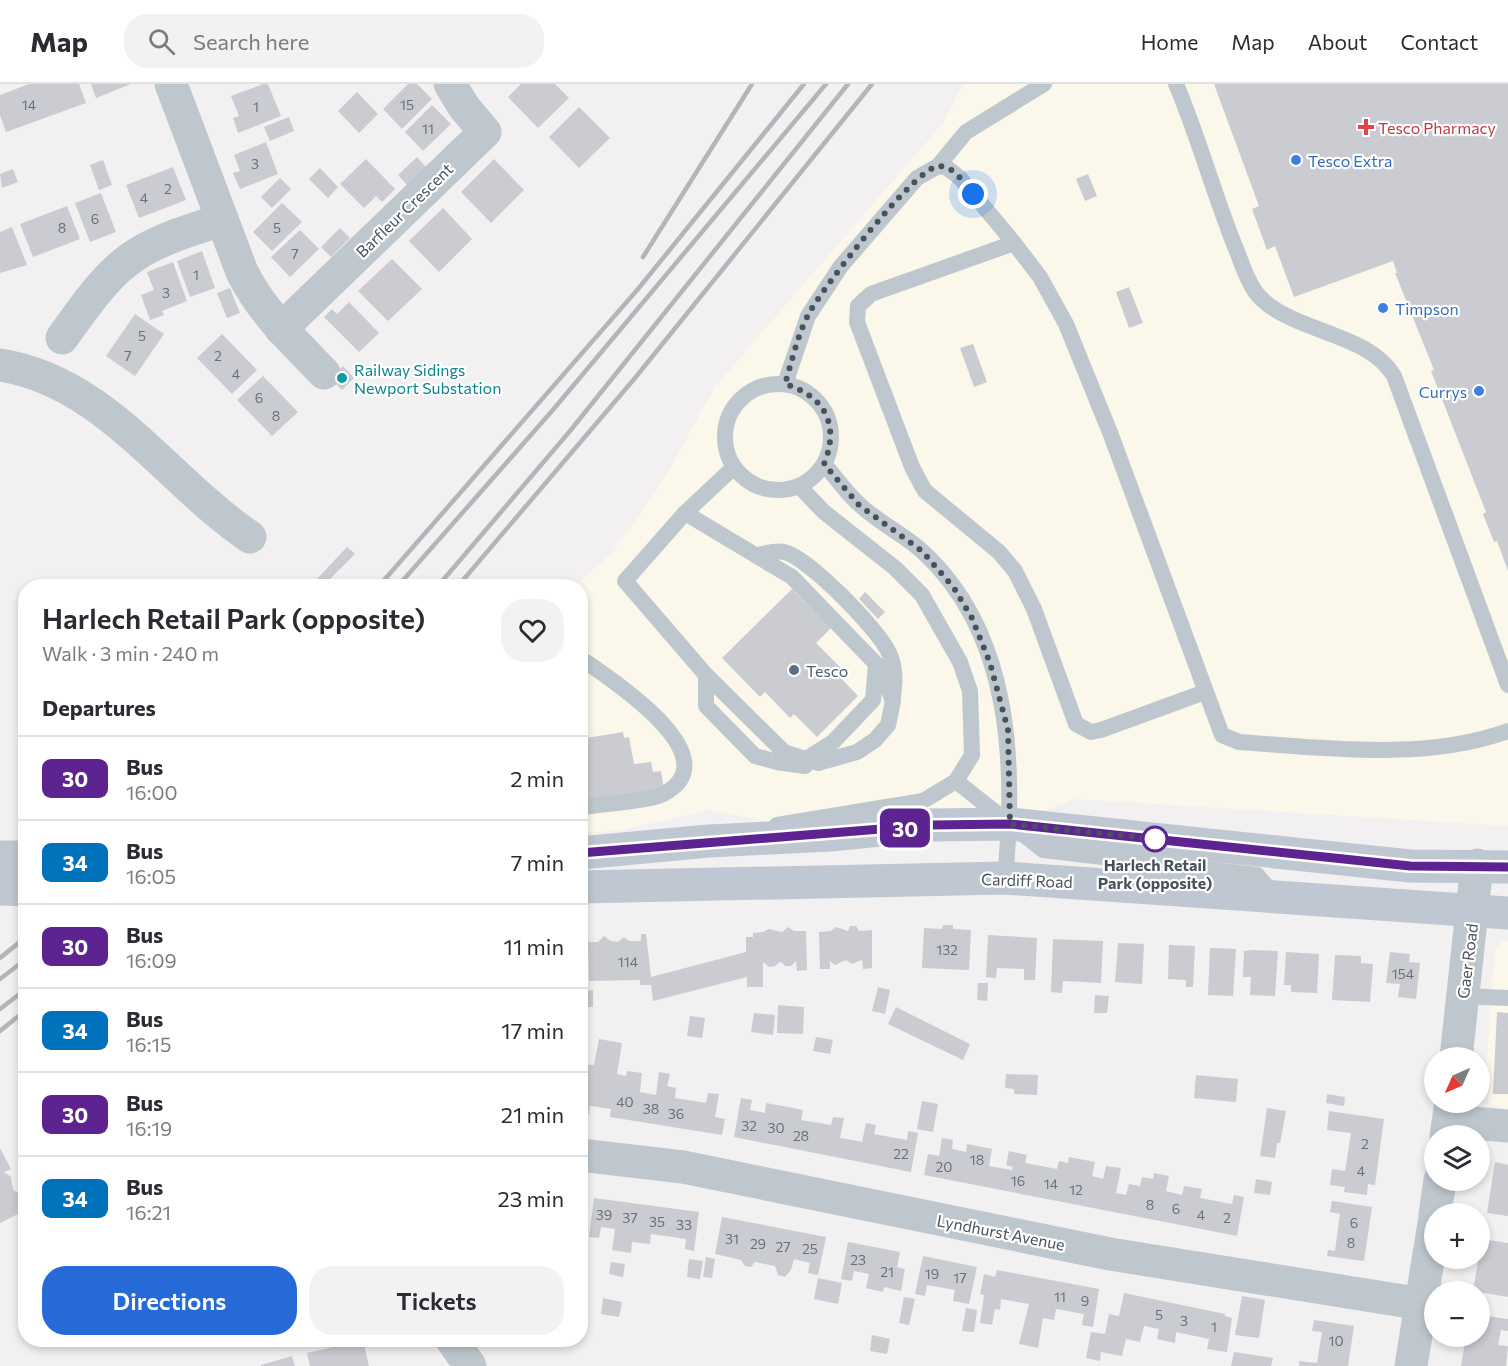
<!DOCTYPE html>
<html lang="en">
<head>
<meta charset="utf-8">
<style>
  body { margin:0; font-family:Commissioner,sans-serif; background:#f2f2f3; color:#2b2b33; height:100vh; display:flex; flex-direction:column; font-size:22px; white-space:nowrap }
  * { box-sizing:border-box; margin:0 }
  p { font-size:20px; color:#7c7c81 }
  .icon { flex:none; width:33px; height:33px; fill:none; stroke:currentColor; stroke-width:2; stroke-linecap:round; stroke-linejoin:round }
  .map { position:relative; flex:1; overflow:hidden }
  .drawer { position:absolute; left:18px; top:495px; width:570px; height:768px; display:flex; flex-direction:column; background:#fff; border-radius:24px; box-shadow:0 3px 9px #0003 }
  .drawer>* { flex:none }
  .badge { padding:0 12px; border-radius:9px; font-size:21px; line-height:39px }
  .needle { width:39px; rotate:225deg }
  .controls { position:absolute; left:1424px; top:963px; display:grid; gap:12px }
  .controls a { display:grid; place-items:center; width:66px; height:66px; border-radius:50%; background:#fff; box-shadow:0 3px 9px #0003; font-size:30px }
  .you { position:absolute; width:30px; height:30px; margin:-15px; border:4px solid #fff; border-radius:50%; background:#1a73e8; box-shadow:0 0 0 9px #1a73e833 }
  .map>.badge { position:absolute; translate:-50% -50%; box-shadow:0 0 0 3px #fff }
  h2 { padding:0 24px; font-size:22px; line-height:54px }
  .round { display:grid; place-items:center; flex:none; width:63px; height:63px; border-radius:24px; background:#f2f2f3 }
  .head { display:flex; align-items:center; justify-content:space-between; height:102px; padding:0 24px }
  h1 { font-size:28px; font-weight:600; line-height:45px }
  .cta { display:flex; gap:12px; margin-top:auto; padding:12px 24px }
  .cta a { flex:1; height:69px; border-radius:24px; background:#256ad7; color:#fff; font-size:24px; font-weight:600; line-height:69px; text-align:center }
  .cta a+a { background:#f2f2f3; color:#2b2b33 }
  ul { padding:0; list-style:none }
  li { display:flex; align-items:center; gap:18px; height:84px; padding:0 24px; border-top:2px solid #e1e1e2 }
  li div { flex:1 }
  li b { display:block; font-size:22px }
  li em { font-style:normal }
  li .badge { min-width:66px; font-weight:700; text-align:center }
  header { display:flex; align-items:center; gap:36px; box-sizing:border-box; height:84px; padding:0 30px; background:#fff; border-bottom:2px solid #e1e1e2 }
  header strong { font-size:28px }
  nav { display:flex; gap:33px; margin-inline-start:auto; font-size:21px }
  .search { width:420px; height:54px; background:#f2f2f3; display:flex; align-items:center; gap:15px; box-sizing:border-box; padding:0 21px; border-radius:24px; color:#7c7c81; font-size:22px }
  .map>svg:first-child { display:block }
  .commercial { fill:#fbf7eb }
  .building { fill:#caccd2 }
  .lines { fill:none; stroke-linecap:round; stroke-linejoin:round }
  .service { stroke:#bfc7ce; stroke-width:16 }
  .minor { stroke:#bfc7ce; stroke-width:33 }
  .tertiary { stroke:#bfc7ce; stroke-width:33 }
  .secondary { stroke:#bfc7d2; stroke-width:33 }
  .rail { stroke:#b3b5ba; stroke-width:4.5 }
  .line-casing { stroke:#fff; stroke-width:14 }
  .line { stroke:#5d2491; stroke-width:9 }
  .walk { stroke:#49525c; stroke-width:6; stroke-dasharray:0 10.8 }
  .health-dot { fill:#e0444e; stroke:#fff; stroke-width:2 }
  .shop-dot { fill:#3f7fe0; stroke:#fff; stroke-width:2 }
  .culture-dot { fill:#0f9aa8; stroke:#fff; stroke-width:2 }
  .service-dot { fill:#5c6f8a; stroke:#fff; stroke-width:2 }
  .stop-dot { fill:#fff; stroke:#5d2491; stroke-width:3 }
  .labels { text-anchor:middle; dominant-baseline:central; stroke-width:4.5; stroke-linejoin:round; paint-order:stroke }
  .number-label { font-size:14px; fill:#69707a }
  .health-label { font-size:16px; fill:#be3a42; stroke:#fff; text-anchor:start }
  .shop-label { font-size:16px; fill:#366cbe; stroke:#fff; text-anchor:start }
  .street-label { font-size:16px; fill:#49525c; stroke:#fff }
  .culture-label { font-size:16px; fill:#0d838f; stroke:#fff; text-anchor:start }
  .service-label { font-size:16px; fill:#4e5e75; stroke:#fff; text-anchor:start }
  .stop-label { font-size:16px; font-weight:bold; fill:#49525c; stroke:#fff }
</style>
</head>
<body>
<header>
<strong>Map</strong>
<div class="search"><svg class="icon" aria-label="search" viewBox="0 0 24 24"><circle cx="10" cy="10" r="6"/><path d="M15 15l6 6"/></svg>Search here</div>
<nav><a>Home</a><a>Map</a><a>About</a><a>Contact</a></nav>
</header>
<div class="map">
<svg width="1508" height="1282" viewBox="0 0 1508 1282">
  <rect width="100%" height="100%" fill="#f2f0f0"/>
  <g class="commercial">
    <polygon points="963,0 1508,0 1508,742 1075,715 1010,740 830,751 710,726 626,745 581,750 580,502 574,502 613,468 665,393 715,303 943,39"/>
    <polygon points="1503,857 1508,857 1508,1026 1491,1020 1485,1008 1492,897 1496,864"/>
  </g>
  <g class="building">
    <polygon points="29,0 79,0 86,19 6,48 0,31 0,11"/>
    <polygon points="91,0 131,0 96,14"/>
    <polygon points="263,0 268,0 281,32 238,49 233,34 239,32 231,12"/>
    <polygon points="408,0 417,0 432,15 402,45 383,25"/>
    <polygon points="521,0 555,0 569,14 538,44 508,13"/>
    <polygon points="1214,0 1508,0 1508,487 1497,457 1494,458 1483,430 1486,428 1431,287 1434,286 1395,189 1397,189 1393,177 1294,213 1275,162 1267,166 1252,125 1259,122"/>
    <polygon points="357,8 378,30 359,49 338,27"/>
    <polygon points="432,21 451,40 423,67 405,48"/>
    <polygon points="579,23 610,54 579,84 549,53"/>
    <polygon points="289,33 294,47 270,57 264,43"/>
    <polygon points="266,58 278,90 240,105 233,89 240,87 234,71"/>
    <polygon points="417,73 426,83 407,101 398,91"/>
    <polygon points="366,75 395,105 382,118 376,112 364,124 340,100"/>
    <polygon points="494,75 524,106 491,139 461,108"/>
    <polygon points="103,76 112,101 99,106 90,81"/>
    <polygon points="173,83 186,116 139,134 126,101"/>
    <polygon points="320,84 338,103 328,114 309,95"/>
    <polygon points="13,85 18,98 2,104 0,90"/>
    <polygon points="1088,90 1097,112 1085,117 1076,95"/>
    <polygon points="280,94 291,105 272,124 261,113"/>
    <polygon points="101,109 116,148 90,158 75,119"/>
    <polygon points="282,119 302,138 272,167 253,148"/>
    <polygon points="67,122 80,155 33,173 20,140"/>
    <polygon points="443,124 472,155 439,188 409,157"/>
    <polygon points="12,143 27,181 0,189 0,148"/>
    <polygon points="340,144 350,154 331,173 321,163"/>
    <polygon points="300,146 319,165 290,193 271,173"/>
    <polygon points="202,167 215,204 190,213 177,177"/>
    <polygon points="392,175 422,205 388,237 358,207"/>
    <polygon points="173,178 187,217 162,227 164,231 150,236 141,211 154,206 147,188"/>
    <polygon points="1129,203 1143,239 1129,244 1116,208"/>
    <polygon points="230,204 240,229 227,234 217,209"/>
    <polygon points="349,218 379,249 359,268 324,233 332,225 337,230"/>
    <polygon points="135,230 164,250 135,292 106,272"/>
    <polygon points="222,250 257,286 232,310 197,274"/>
    <polygon points="973,260 987,298 974,303 960,264"/>
    <polygon points="343,282 354,294 342,306 330,294"/>
    <polygon points="263,292 298,328 272,352 237,316"/>
    <polygon points="347,463 355,470 323,502 316,496"/>
    <polygon points="792,505 831,544 816,559 841,584 836,589 858,612 817,653 794,630 790,634 765,608 760,613 722,574"/>
    <polygon points="865,508 885,528 878,535 859,515"/>
    <polygon points="623,648 624,654 629,653 634,680 651,678 653,688 661,687 664,707 580,721 580,655"/>
    <polygon points="943,841 953,841 953,845 971,846 969,886 922,884 924,844 942,845"/>
    <polygon points="850,842 856,842 859,847 872,846 872,884 863,885 862,876 852,880 846,876 835,881 830,877 830,885 820,885 819,848 831,847 836,843 848,847"/>
    <polygon points="788,843 794,847 806,847 807,886 797,887 796,877 791,882 786,882 780,878 775,882 769,883 763,878 763,903 747,903 747,893 653,917 651,901 640,901 640,896 589,897 588,858 598,858 604,852 611,857 618,858 624,853 629,857 641,857 641,850 646,850 651,893 746,868 746,853 753,853 753,849 763,848 769,845 782,848"/>
    <polygon points="988,851 1037,854 1035,896 1024,896 1024,885 997,884 996,894 986,893"/>
    <polygon points="1053,855 1103,857 1101,899 1063,897 1062,909 1051,908"/>
    <polygon points="1118,859 1144,860 1142,900 1115,898"/>
    <polygon points="1169,861 1195,862 1193,903 1186,903 1186,896 1168,895"/>
    <polygon points="1210,864 1236,865 1233,912 1208,911"/>
    <polygon points="1253,866 1278,867 1275,912 1250,911 1251,893 1243,893 1244,867"/>
    <polygon points="1286,868 1319,870 1317,909 1291,908 1291,901 1284,901"/>
    <polygon points="1390,868 1410,870 1409,878 1420,879 1416,915 1398,913 1400,900 1386,899"/>
    <polygon points="1335,871 1361,872 1361,879 1373,880 1370,918 1332,916"/>
    <polygon points="978,899 988,899 987,917 977,916"/>
    <polygon points="878,903 890,906 885,930 872,927"/>
    <polygon points="593,906 593,923 584,923 584,907"/>
    <polygon points="1095,911 1109,912 1107,929 1094,929"/>
    <polygon points="778,921 804,923 803,950 777,949"/>
    <polygon points="896,923 970,960 963,976 888,940"/>
    <polygon points="1497,928 1508,929 1508,1010 1493,1010"/>
    <polygon points="754,929 775,931 773,951 751,948"/>
    <polygon points="690,932 705,934 702,954 687,952"/>
    <polygon points="816,953 833,956 830,970 813,967"/>
    <polygon points="599,955 622,959 617,990 626,992 627,987 642,989 640,1008 656,1011 659,988 670,990 667,1002 676,1004 675,1014 706,1019 708,1009 719,1010 715,1033 725,1035 722,1051 610,1033 611,1025 598,1023 590,1022 589,1031 580,1030 580,980 594,981"/>
    <polygon points="1006,990 1038,991 1037,1011 1014,1010 1014,1005 1005,1004"/>
    <polygon points="1196,991 1238,995 1236,1018 1194,1014"/>
    <polygon points="1327,1010 1345,1013 1344,1022 1326,1019"/>
    <polygon points="741,1014 752,1016 750,1026 765,1029 766,1019 793,1024 803,1026 801,1036 831,1041 833,1033 844,1034 840,1054 852,1056 862,1058 866,1039 876,1041 874,1050 890,1053 907,1056 908,1047 918,1049 911,1088 734,1053"/>
    <polygon points="922,1017 938,1020 933,1048 917,1045"/>
    <polygon points="1267,1024 1286,1027 1280,1059 1277,1059 1275,1074 1260,1072"/>
    <polygon points="1329,1027 1384,1035 1375,1101 1368,1100 1367,1111 1344,1108 1345,1103 1330,1101 1332,1085 1345,1087 1351,1049 1327,1046"/>
    <polygon points="942,1054 953,1056 952,1065 966,1068 967,1060 992,1065 989,1082 1012,1086 1013,1083 1006,1081 1009,1067 1027,1071 1025,1079 1057,1085 1059,1077 1068,1079 1069,1073 1095,1078 1092,1092 1103,1095 1106,1082 1121,1084 1116,1109 1126,1111 1129,1100 1140,1102 1142,1093 1153,1095 1154,1089 1169,1092 1166,1107 1182,1111 1184,1102 1202,1105 1200,1114 1232,1120 1234,1111 1244,1113 1237,1152 924,1091 928,1070 939,1072"/>
    <polygon points="0,1064 11,1085 4,1088 11,1093 13,1106 19,1109 18,1115 24,1127 0,1139"/>
    <polygon points="1495,1078 1508,1081 1508,1132 1487,1129"/>
    <polygon points="1256,1095 1272,1098 1270,1111 1254,1109"/>
    <polygon points="594,1114 699,1128 694,1167 685,1165 686,1155 651,1150 650,1160 632,1158 631,1169 612,1166 615,1145 601,1143 599,1154 589,1153"/>
    <polygon points="1332,1117 1372,1123 1364,1177 1327,1172 1328,1166 1335,1167 1340,1130 1330,1128"/>
    <polygon points="722,1133 826,1153 818,1191 808,1189 810,1179 794,1175 791,1186 785,1193 778,1191 775,1182 755,1178 751,1183 745,1182 741,1176 715,1170"/>
    <polygon points="1482,1155 1508,1159 1508,1213 1473,1207"/>
    <polygon points="848,1158 900,1168 897,1183 905,1185 901,1207 884,1203 883,1208 866,1204 869,1190 854,1187 852,1197 841,1195"/>
    <polygon points="923,1172 977,1183 969,1220 953,1217 955,1206 927,1201 925,1212 915,1210"/>
    <polygon points="706,1173 715,1175 712,1194 703,1193"/>
    <polygon points="689,1175 703,1177 700,1195 687,1193"/>
    <polygon points="611,1178 625,1180 623,1193 609,1190"/>
    <polygon points="997,1186 1099,1205 1093,1243 1082,1241 1084,1230 1056,1225 1054,1236 1043,1234 1038,1264 1019,1260 1029,1220 1001,1215 1000,1226 995,1225 992,1241 980,1239 984,1211 980,1210 984,1190 995,1193"/>
    <polygon points="818,1194 842,1199 838,1220 814,1215"/>
    <polygon points="1124,1209 1225,1230 1225,1232 1232,1234 1227,1268 1207,1265 1209,1255 1176,1248 1175,1259 1157,1255 1159,1245 1144,1242 1140,1258 1126,1255 1122,1272 1101,1268 1100,1277 1086,1274 1091,1248 1105,1250 1109,1230 1119,1232"/>
    <polygon points="1242,1212 1265,1216 1259,1254 1235,1251"/>
    <polygon points="904,1213 915,1215 909,1241 899,1239"/>
    <polygon points="603,1214 622,1218 619,1233 601,1230"/>
    <polygon points="966,1224 977,1226 974,1248 962,1247"/>
    <polygon points="1479,1231 1508,1235 1508,1247 1501,1246 1498,1261 1508,1262 1506,1282 1461,1282 1466,1252 1479,1252"/>
    <polygon points="1314,1236 1354,1242 1348,1282 1299,1282 1299,1277 1317,1279 1322,1248 1312,1247"/>
    <polygon points="872,1251 890,1255 887,1270 870,1267"/>
    <polygon points="363,1256 369,1282 310,1282 307,1269"/>
    <polygon points="1234,1268 1273,1274 1271,1282 1231,1282"/>
    <polygon points="292,1272 295,1282 261,1282 261,1281"/>
  </g>
  <g class="lines">
    <g class="service">
      <path d="M 1176,0 C 1198,52 1213,107 1234,160 C 1241,176 1246,196 1257,210 C 1290,249 1367,247 1394,292 L 1508,601"/>
      <path d="M 938,82 L 946,83 L 960,94 L 1014,159 L 1040,193 L 1066,240 L 1111,351 L 1222,651 L 1239,658 C 1326,664 1426,677 1508,647"/>
      <polyline points="1014,159 871,210 858,222 857,238 912,383 921,400 925,407 999,468 1015,487 1034,525 1076,640 1091,648 1101,646 1205,608"/>
      <polyline points="785,300 808,232 841,182 917,94 938,82 966,48 1044,0"/>
      <circle cx="778" cy="353" r="53"/>
      <path d="M 824,380 C 836,393 846,409 860,421 C 878,438 903,450 922,467 C 1012,549 1016,682 1005,794"/>
      <polyline points="685,429 792,493 880,584 893,617 888,641 875,656 857,668 818,679 784,668 706,591 625,497 685,429 734,383"/>
      <path d="M 757,471 C 764,470 776,466 784,468 C 808,473 879,546 889,569 C 896,584 895,597 893,614"/>
      <polyline points="706,591 706,622 755,672 777,678 805,682"/>
      <polyline points="806,675 833,658 873,616 876,580"/>
      <polyline points="956,697 1043,766 1257,791 1275,812"/>
      <path d="M 580,723 C 597,721 650,717 663,710 C 732,675 615,598 586,578"/>
      <polyline points="777,741 923,717 956,697 972,671 970,607 960,578 922,511 895,484 824,428 799,402"/>
      <polyline points="1462,912 1508,914"/>
    </g>
    <g class="minor">
      <path d="M 171,0 L 242,188 C 262,228 293,257 324,289"/>
      <polyline points="281,245 485,48 464,23 450,0"/>
      <path d="M 62,254 C 117,176 130,164 222,136"/>
      <path d="M 0,281 C 105,297 166,396 250,453"/>
      <polyline points="1449,1037 1508,1042"/>
      <polyline points="580,1071 683,1083 1110,1170 1422,1220"/>
      <polyline points="452,1256 470,1282"/>
    </g>
    <g class="tertiary">
      <polyline points="1456,974 1477,781"/>
      <polyline points="1446,1052 1451,1018"/>
      <polyline points="1435,1130 1440,1096"/>
      <polyline points="1411,1282 1434,1139"/>
    </g>
    <g class="secondary">
      <polyline points="580,769 709,757 830,751 931,741 1010,740 1410,782 1508,783"/>
      <polyline points="0,773 26,773"/>
      <polyline points="580,803 1005,794 1508,829"/>
      <polyline points="0,805 26,806"/>
    </g>
    <g class="rail">
      <polyline points="643,173 752,0"/>
      <polyline points="379,502 638,205 804,0"/>
      <polyline points="398,502 552,327 826,0"/>
      <polyline points="438,502 570,347 848,0"/>
      <polyline points="458,502 635,294 872,0"/>
      <polyline points="0,874 26,853"/>
      <polyline points="0,895 26,875"/>
      <polyline points="0,925 26,905"/>
      <polyline points="0,947 26,926"/>
    </g>
  </g>
  <g class="lines">
    <g class="line-casing">
      <polyline id="line" points="580,769 931,741 1010,740 1410,782 1508,783"/>
    </g>
    <use href="#line" class="line"/>
    <path class="walk" d="M 973,110 C 965,100 954,82 939,82 C 915,83 821,206 808,231 C 797,253 792,277 785,300 C 825,312 840,341 824,380 L 859,421 L 922,467 L 954,504 L 972,534 L 990,579 L 1008,646 L 1010,740 L 1155,755"/>
  </g>
  <path class="health-dot" d="M1363 34h6v6h6v6h-6v6h-6v-6h-6v-6h6z"/>
  <g class="shop-dot">
    <circle cx="1296" cy="76" r="6"/>
    <circle cx="1383" cy="224" r="6"/>
    <circle cx="1479" cy="307" r="6"/>
  </g>
  <circle class="culture-dot" cx="342" cy="294" r="6"/>
  <circle class="service-dot" cx="794" cy="586" r="6"/>
  <circle class="stop-dot" cx="1155" cy="755" r="12"/>
  <g class="labels">
    <g class="number-label">
      <text x="29" y="20">14</text>
      <text x="407" y="20">15</text>
      <text x="256" y="22">1</text>
      <text x="428" y="44">11</text>
      <text x="255" y="79">3</text>
      <text x="168" y="104">2</text>
      <text x="144" y="113">4</text>
      <text x="95" y="134">6</text>
      <text x="62" y="143">8</text>
      <text x="277" y="143">5</text>
      <text x="295" y="169">7</text>
      <text x="196" y="190">1</text>
      <text x="166" y="208">3</text>
      <text x="142" y="251">5</text>
      <text x="128" y="271">7</text>
      <text x="218" y="271">2</text>
      <text x="236" y="289">4</text>
      <text x="259" y="313">6</text>
      <text x="276" y="331">8</text>
      <text x="947" y="865">132</text>
      <text x="628" y="877">114</text>
      <text x="1403" y="889">154</text>
      <text x="625" y="1017">40</text>
      <text x="651" y="1024">38</text>
      <text x="676" y="1029">36</text>
      <text x="749" y="1041">32</text>
      <text x="776" y="1043">30</text>
      <text x="801" y="1051">28</text>
      <text x="1365" y="1059">2</text>
      <text x="901" y="1069">22</text>
      <text x="977" y="1075">18</text>
      <text x="944" y="1082">20</text>
      <text x="1361" y="1086">4</text>
      <text x="1018" y="1096">16</text>
      <text x="1051" y="1099">14</text>
      <text x="1076" y="1105">12</text>
      <text x="1150" y="1120">8</text>
      <text x="1176" y="1124">6</text>
      <text x="604" y="1130">39</text>
      <text x="1201" y="1130">4</text>
      <text x="630" y="1133">37</text>
      <text x="1227" y="1133">2</text>
      <text x="657" y="1137">35</text>
      <text x="1354" y="1138">6</text>
      <text x="684" y="1140">33</text>
      <text x="732" y="1154">31</text>
      <text x="1351" y="1158">8</text>
      <text x="758" y="1159">29</text>
      <text x="783" y="1162">27</text>
      <text x="810" y="1164">25</text>
      <text x="858" y="1175">23</text>
      <text x="887" y="1187">21</text>
      <text x="932" y="1189">19</text>
      <text x="960" y="1193">17</text>
      <text x="1060" y="1212">11</text>
      <text x="1085" y="1216">9</text>
      <text x="1159" y="1230">5</text>
      <text x="1184" y="1236">3</text>
      <text x="1214" y="1242">1</text>
      <text x="1336" y="1256">10</text>
    </g>
    <g class="health-label">
      <text x="1378" y="43">Tesco Pharmacy</text>
    </g>
    <g class="shop-label">
      <text x="1308" y="76">Tesco Extra</text>
      <text x="1395" y="224">Timpson</text>
      <text x="1467" y="307" text-anchor="end">Currys</text>
    </g>
    <g class="street-label">
      <text transform="translate(404 126) rotate(-44)">Barfleur Crescent</text>
      <text transform="translate(1027 796) rotate(2)">Cardiff Road</text>
      <text transform="translate(1467 877) rotate(-83)">Gaer Road</text>
      <text transform="translate(1001 1148) rotate(11)">Lyndhurst Avenue</text>
    </g>
    <g class="culture-label">
      <text x="354" y="285">Railway Sidings<tspan x="354" dy="18">Newport Substation</tspan></text>
    </g>
    <g class="service-label">
      <text x="806" y="586">Tesco</text>
    </g>
    <g class="stop-label">
      <text x="1155" y="780">Harlech Retail<tspan x="1155" dy="18">Park (opposite)</tspan></text>
    </g>
  </g>
</svg>
<div class="controls">
<a><svg class="needle" viewBox="-14 -14 28 28"><path d="M0-13l5 13h-10z" fill="#e53935"/><path d="M0 13l5-13h-10z" fill="#7c7c81"/></svg></a>
<a><svg class="icon" aria-label="layers" viewBox="0 0 24 24"><path d="M12 4l9 5-9 5-9-5zM3 14l9 5 9-5"/></svg></a>
<a>+</a>
<a>−</a>
</div>
<div class="you" style="left:973px;top:110px"></div>
<b class="badge" style="left:905px;top:744px;background:#5d2491;color:#fff">30</b>
<section class="drawer">
<div class="head"><div><h1>Harlech Retail Park (opposite)</h1><p>Walk · 3 min · 240 m</p></div><a class="round"><svg class="icon" aria-label="heart" viewBox="0 0 24 24"><path d="M12 20l-8-8c-3-5 5-10 8-4 3-6 11-1 8 4z"/></svg></a></div>
<h2>Departures</h2>
<ul>
<li><span class="badge" style="background:#5d2491;color:#fff">30</span><div><b>Bus</b><p>16:00</p></div><em>2 min</em></li>
<li><span class="badge" style="background:#0072bc;color:#fff">34</span><div><b>Bus</b><p>16:05</p></div><em>7 min</em></li>
<li><span class="badge" style="background:#5d2491;color:#fff">30</span><div><b>Bus</b><p>16:09</p></div><em>11 min</em></li>
<li><span class="badge" style="background:#0072bc;color:#fff">34</span><div><b>Bus</b><p>16:15</p></div><em>17 min</em></li>
<li><span class="badge" style="background:#5d2491;color:#fff">30</span><div><b>Bus</b><p>16:19</p></div><em>21 min</em></li>
<li><span class="badge" style="background:#0072bc;color:#fff">34</span><div><b>Bus</b><p>16:21</p></div><em>23 min</em></li>
</ul>
<div class="cta"><a>Directions</a><a>Tickets</a></div>
</section>
</div>
</body>
</html>
